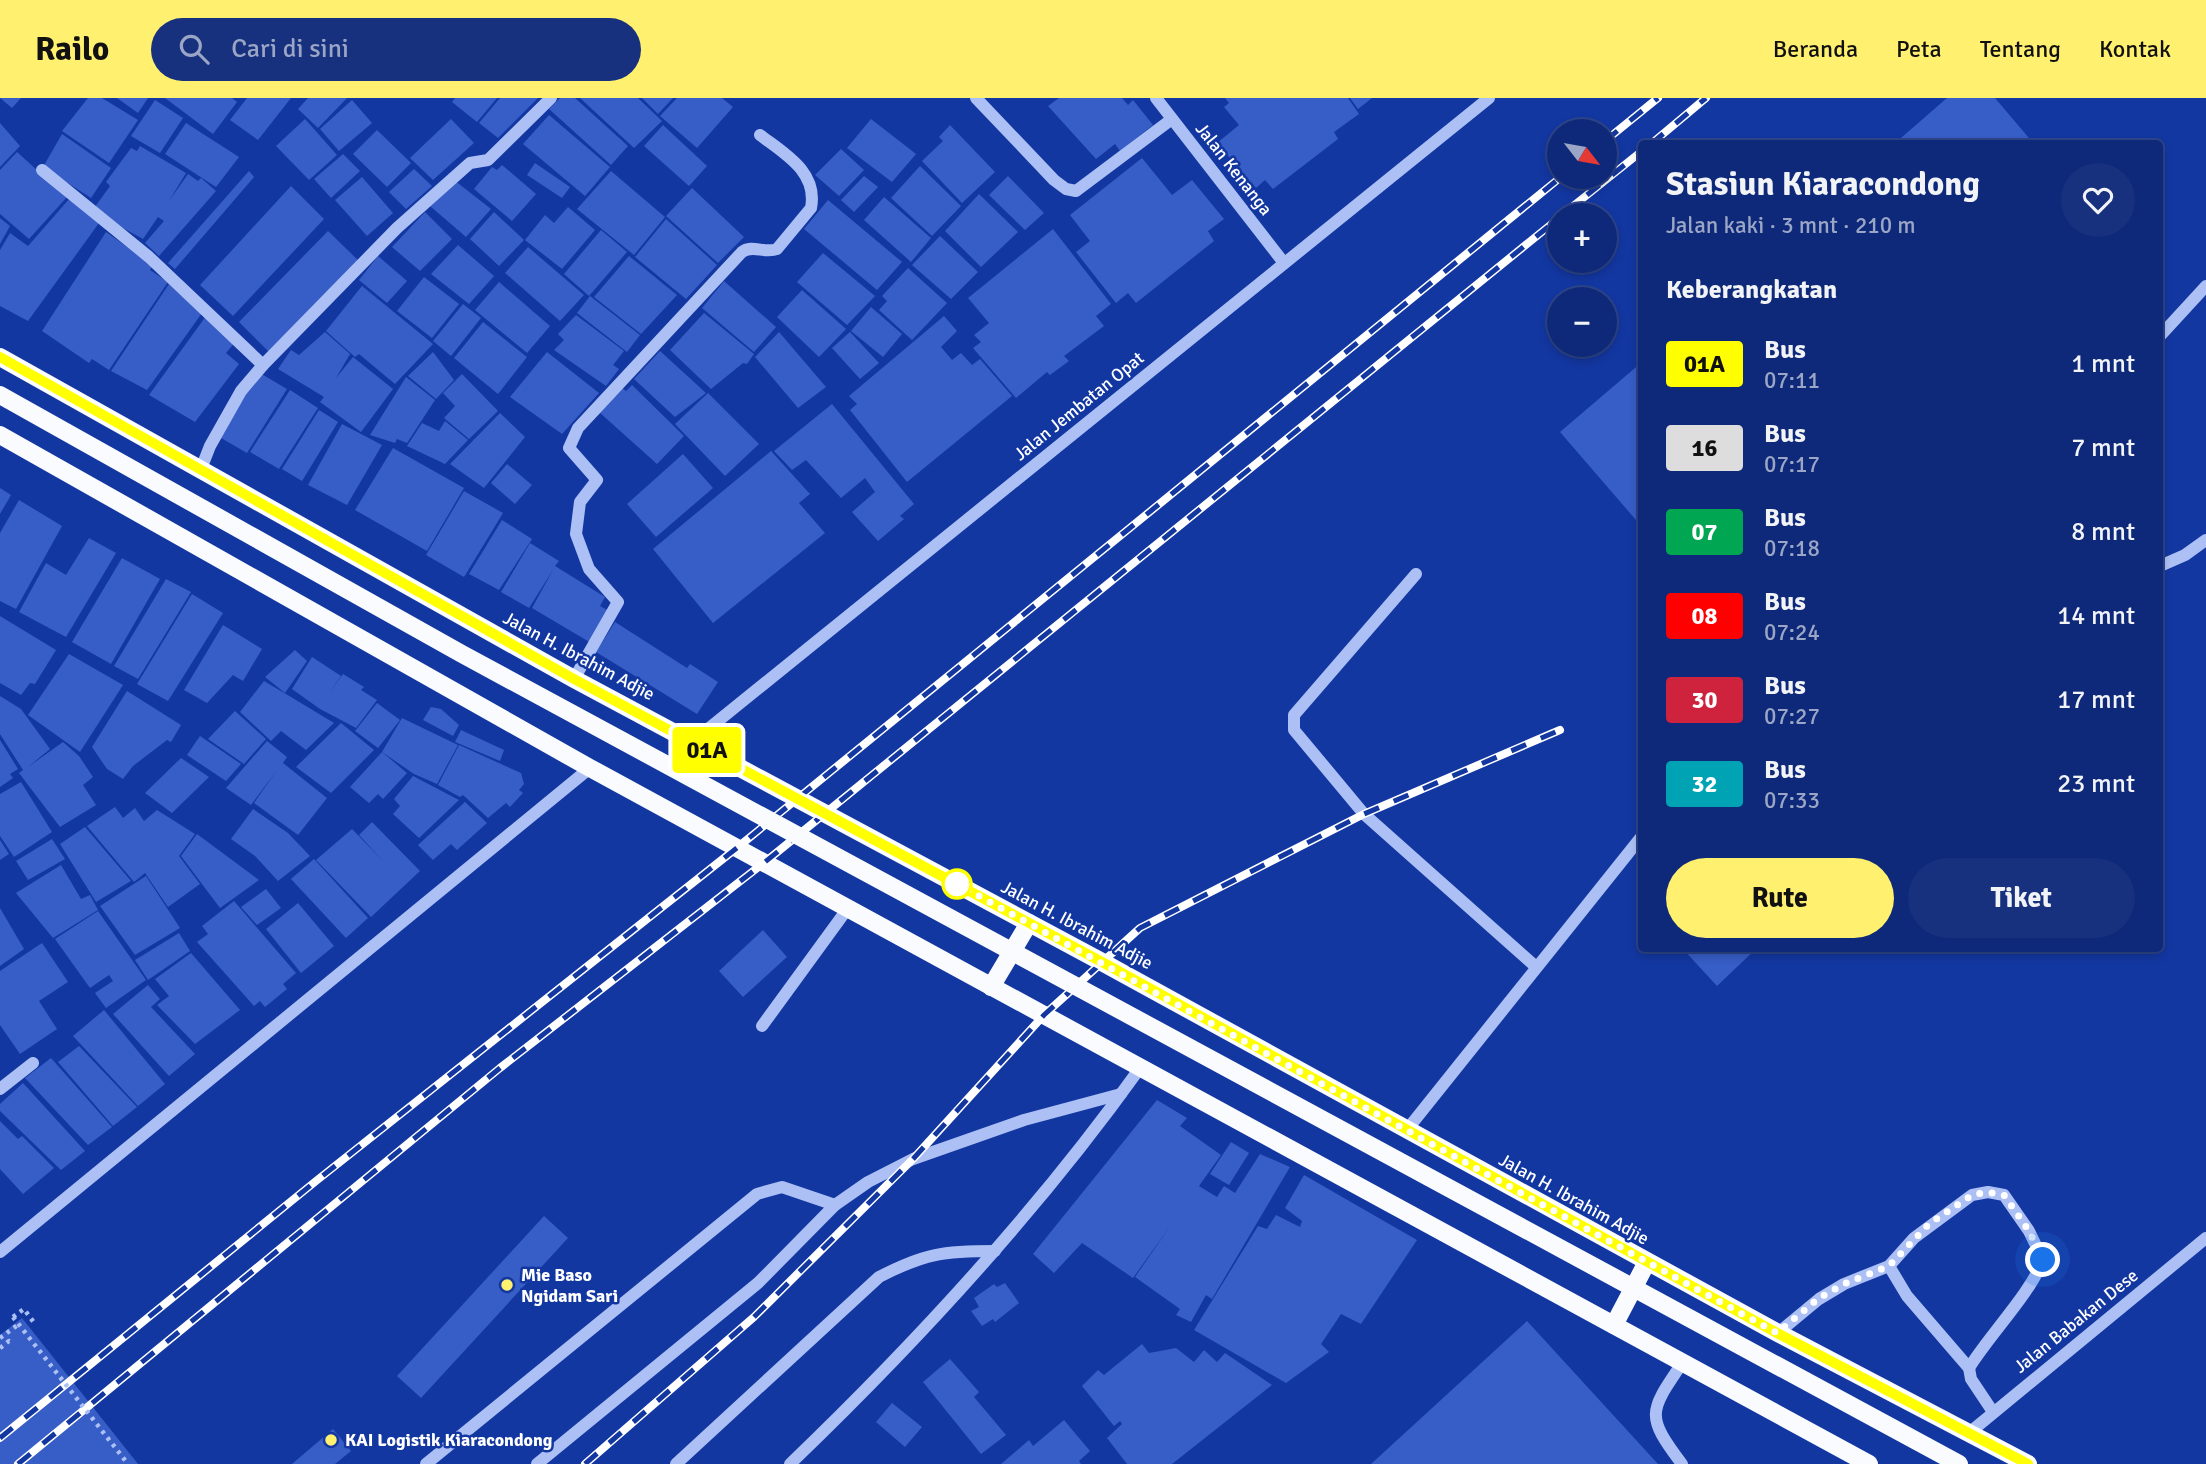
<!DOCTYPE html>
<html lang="id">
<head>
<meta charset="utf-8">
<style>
  body { margin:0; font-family:Signika,sans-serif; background:#17317e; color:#f1f3f6; height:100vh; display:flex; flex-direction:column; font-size:26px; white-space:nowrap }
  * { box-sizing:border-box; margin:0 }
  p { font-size:23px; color:#9ba6c6 }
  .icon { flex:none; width:38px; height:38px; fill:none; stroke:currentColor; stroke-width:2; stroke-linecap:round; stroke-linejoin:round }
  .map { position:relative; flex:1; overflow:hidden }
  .sheet { position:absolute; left:1638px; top:42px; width:525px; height:812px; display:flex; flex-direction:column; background:#0e2979; border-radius:7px; box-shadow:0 4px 10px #0003,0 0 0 2px #2e458a }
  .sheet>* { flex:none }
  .badge { padding:0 14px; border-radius:5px; font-size:24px; line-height:46px }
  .needle { width:46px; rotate:121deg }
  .fabs { position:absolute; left:1547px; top:21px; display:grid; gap:14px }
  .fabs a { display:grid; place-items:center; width:70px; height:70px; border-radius:50%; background:#0e2979; box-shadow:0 4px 10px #0003,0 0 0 2px #2e458a; font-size:35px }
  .you { position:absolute; width:35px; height:35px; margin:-18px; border:5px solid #fff; border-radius:50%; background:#1a73e8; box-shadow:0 0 0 10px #1a73e833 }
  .map>.badge { position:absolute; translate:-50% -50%; box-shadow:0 0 0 4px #fff }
  h2 { padding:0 28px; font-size:26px; line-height:63px }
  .round { display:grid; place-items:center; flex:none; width:74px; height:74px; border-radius:37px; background:#17317e }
  .overview { display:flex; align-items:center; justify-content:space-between; height:119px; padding:0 28px }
  h1 { font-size:33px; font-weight:800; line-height:52px }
  .primary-button { display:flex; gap:14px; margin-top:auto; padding:14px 28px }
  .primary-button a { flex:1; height:80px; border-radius:42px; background:#fff070; color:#111; font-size:28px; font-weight:800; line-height:80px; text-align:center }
  .primary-button a+a { background:#17317e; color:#f1f3f6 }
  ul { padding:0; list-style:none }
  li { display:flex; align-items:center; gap:21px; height:84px; padding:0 28px }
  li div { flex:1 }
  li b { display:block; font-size:26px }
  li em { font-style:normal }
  li .badge { min-width:77px; font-weight:700; text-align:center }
  header { display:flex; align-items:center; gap:42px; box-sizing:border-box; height:98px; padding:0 35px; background:#fff070; color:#111 }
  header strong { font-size:33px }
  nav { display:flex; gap:38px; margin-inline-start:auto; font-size:24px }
  .search { width:490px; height:63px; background:#17317e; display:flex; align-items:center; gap:18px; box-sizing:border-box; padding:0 24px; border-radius:38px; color:#9ba6c6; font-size:26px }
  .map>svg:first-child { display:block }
  .building { fill:#375dc6 }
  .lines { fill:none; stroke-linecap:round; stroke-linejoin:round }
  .path { stroke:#acc0f5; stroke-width:4.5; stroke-dasharray:3.5 5; stroke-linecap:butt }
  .minor { stroke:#acc0f5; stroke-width:12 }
  .major { stroke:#fafbff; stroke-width:18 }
  .rail-casing { stroke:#fff; stroke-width:8 }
  .rail { stroke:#1337a1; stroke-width:5; stroke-dasharray:16; stroke-linecap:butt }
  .path-bridge { stroke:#acc0f5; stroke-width:4.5; stroke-dasharray:3.5 5; stroke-linecap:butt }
  .major-bridge { stroke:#fafbff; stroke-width:18 }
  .line-casing { stroke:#fff; stroke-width:16 }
  .line { stroke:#ff0; stroke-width:10 }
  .walk { stroke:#fff; stroke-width:7; stroke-dasharray:0 12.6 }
  .stop-dot { fill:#fff; stroke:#ff0; stroke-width:3.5 }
  .poi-dot { fill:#fff070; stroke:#1337a1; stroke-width:2.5 }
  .labels { text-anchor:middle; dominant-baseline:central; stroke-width:5; stroke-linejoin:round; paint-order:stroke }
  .street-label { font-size:18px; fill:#fff; stroke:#1337a1 }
  .poi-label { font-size:18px; font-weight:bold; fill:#fff; stroke:#1337a1; text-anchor:start }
</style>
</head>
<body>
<header>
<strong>Railo</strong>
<div class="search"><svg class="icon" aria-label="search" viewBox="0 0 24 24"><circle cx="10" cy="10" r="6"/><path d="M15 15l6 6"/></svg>Cari di sini</div>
<nav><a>Beranda</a><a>Peta</a><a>Tentang</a><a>Kontak</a></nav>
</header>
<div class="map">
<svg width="2206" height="1366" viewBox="0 0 2206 1366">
  <rect width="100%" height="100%" fill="#1337a1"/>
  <g class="building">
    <polygon points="0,0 21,0 12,10"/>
    <polygon points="88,0 102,0 138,22 109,65 62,33"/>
    <polygon points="117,0 148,0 138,15"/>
    <polygon points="165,0 232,0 237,4 213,36"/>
    <polygon points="247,0 291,0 258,42 230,22"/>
    <polygon points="308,0 347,0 318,30 298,11"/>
    <polygon points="455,0 497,0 477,24 452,4"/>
    <polygon points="500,0 538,0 498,40 479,25"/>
    <polygon points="560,0 575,0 628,48 611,67 549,11"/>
    <polygon points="580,0 638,0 662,23 634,50"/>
    <polygon points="642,0 673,0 658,16"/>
    <polygon points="677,0 722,0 733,9 697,50 660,18"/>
    <polygon points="1059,0 1122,0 1128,7 1133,2 1153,27 1120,53 1115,46 1096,61 1048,8"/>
    <polygon points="1225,0 1348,0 1359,16 1334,34 1338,41 1273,91 1265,82 1256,90 1217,45 1239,27 1224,9 1229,5"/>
    <polygon points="1350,0 1372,0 1358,11"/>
    <polygon points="1947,0 1995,0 2034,46 1894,46"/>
    <polygon points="155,2 183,20 160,55 131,38"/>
    <polygon points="352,2 372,25 339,53 320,31"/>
    <polygon points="549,17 610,69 585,98 523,46"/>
    <polygon points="305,21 337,57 309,82 276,48"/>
    <polygon points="451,21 474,45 433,82 410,60"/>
    <polygon points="871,21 916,56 892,84 847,50"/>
    <polygon points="0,25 20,48 0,69"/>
    <polygon points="186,25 239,59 216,89 165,56"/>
    <polygon points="663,27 707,68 689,88 644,48"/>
    <polygon points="950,27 995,74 962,105 922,63 943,43 939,39"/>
    <polygon points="377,32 411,65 387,89 353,56"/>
    <polygon points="62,36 111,70 91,100 43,69"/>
    <polygon points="140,48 186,75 169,103 188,76 198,83 201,80 216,93 159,158 145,145 164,123 158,119 143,141 92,113 110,88 106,84 131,50 137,53"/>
    <polygon points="841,51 864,72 839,98 815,77"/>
    <polygon points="17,54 67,99 29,141 0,116 0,72"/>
    <polygon points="343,56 360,73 331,100 314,81"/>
    <polygon points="1142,60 1172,97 1192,82 1224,121 1208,133 1214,143 1136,205 1128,195 1116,205 1076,154 1090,143 1070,117"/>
    <polygon points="535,65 570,89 562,100 527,77"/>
    <polygon points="502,67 536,96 512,123 474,91 492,69 497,72"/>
    <polygon points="920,68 961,108 932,138 891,100"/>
    <polygon points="414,71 432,88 406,111 389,94"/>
    <polygon points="249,73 254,79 175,171 168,165"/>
    <polygon points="611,73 665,119 634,157 577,111"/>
    <polygon points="864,78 878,89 854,114 841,102"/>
    <polygon points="1008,78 1044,115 1025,132 989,97"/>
    <polygon points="362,79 393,115 367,138 335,102"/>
    <polygon points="454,82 491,111 466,139 430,108"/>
    <polygon points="291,88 324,121 233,218 200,187"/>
    <polygon points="692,90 744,139 718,165 666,118"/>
    <polygon points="979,96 1018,134 981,169 945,133"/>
    <polygon points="884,99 931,140 911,164 864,122"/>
    <polygon points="70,100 99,125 28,223 0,208 0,152 10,135 28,148"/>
    <polygon points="828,102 902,164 877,192 804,131"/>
    <polygon points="568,109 595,132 562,171 525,142 545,117 554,125"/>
    <polygon points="425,114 452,141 420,173 392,149"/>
    <polygon points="494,114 524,142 499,168 470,141"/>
    <polygon points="0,120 10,128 0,146"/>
    <polygon points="666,121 717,167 686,201 635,159"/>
    <polygon points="1053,131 1111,206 1096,218 1104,228 1064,258 1069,263 1050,277 1047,274 1016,300 973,250 981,244 974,237 989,225 968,200"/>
    <polygon points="601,132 627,154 589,198 564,176"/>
    <polygon points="328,133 360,164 270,255 239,224"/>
    <polygon points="106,134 153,167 150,172 168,184 109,272 92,261 89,265 42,233"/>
    <polygon points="940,138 978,174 951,201 912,167"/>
    <polygon points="458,147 494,178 469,206 431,176"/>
    <polygon points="528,149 584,197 560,223 505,175"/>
    <polygon points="823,155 875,198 847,227 797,184"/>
    <polygon points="378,158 407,183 387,205 359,182"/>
    <polygon points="629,158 677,197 641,236 594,199"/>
    <polygon points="908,170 947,205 912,242 879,212 887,203 882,198"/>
    <polygon points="424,179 459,206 432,240 397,213"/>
    <polygon points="724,183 776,229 754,254 702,210"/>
    <polygon points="499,184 550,228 527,255 475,212"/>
    <polygon points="169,186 202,215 147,292 111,273"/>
    <polygon points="362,188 433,246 395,286 359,256 355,259 326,233"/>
    <polygon points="802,192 846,231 819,259 777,219"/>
    <polygon points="590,198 640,237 627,254 577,215"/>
    <polygon points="463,206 481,220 451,258 433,243"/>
    <polygon points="871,209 902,236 883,259 851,233"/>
    <polygon points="704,215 754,256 747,266 743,265 711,291 670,252"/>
    <polygon points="576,217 624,253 613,267 619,271 606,288 554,252 564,242 558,236"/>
    <polygon points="206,218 236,243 226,255 239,266 195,324 149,297"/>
    <polygon points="944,218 957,233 941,249 952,262 961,255 972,267 980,261 1012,298 907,384 850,312 857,306 849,298"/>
    <polygon points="483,224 527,259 498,296 454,260"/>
    <polygon points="325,234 350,256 336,280 353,259 393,291 361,334 320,304 324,299 278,271 291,252 299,257"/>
    <polygon points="779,234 826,289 798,310 755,259"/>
    <polygon points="850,234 879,265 860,281 832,250"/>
    <polygon points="660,253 706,295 675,319 634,281"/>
    <polygon points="433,254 454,282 436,301 408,278"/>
    <polygon points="547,254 599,295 562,336 510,299"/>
    <polygon points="1642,264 1642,429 1560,334"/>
    <polygon points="258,274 287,291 247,355 221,340 226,332 222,329"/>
    <polygon points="462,276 498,313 469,341 444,320 455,308 443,295"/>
    <polygon points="406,279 435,302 407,345 397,341 395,345 370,337"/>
    <polygon points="632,287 684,338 657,366 599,314 620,288 626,293"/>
    <polygon points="290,292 318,310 279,371 250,354"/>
    <polygon points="708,295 759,346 725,378 675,326"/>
    <polygon points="832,306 914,406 900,418 904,421 878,443 852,414 875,394 865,380 841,400 806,362 792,372 774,353"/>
    <polygon points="319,312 338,324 302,383 282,371"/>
    <polygon points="500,315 525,339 484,390 450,366"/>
    <polygon points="445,323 468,342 445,366 407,348 422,325 439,333"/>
    <polygon points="342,326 382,347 347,407 308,387"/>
    <polygon points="393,350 464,390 427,453 355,412"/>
    <polygon points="771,353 810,396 799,405 825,435 713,525 653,451"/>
    <polygon points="683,356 713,390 656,439 627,406"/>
    <polygon points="507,366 532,387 515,406 491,385"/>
    <polygon points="0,390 11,397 0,416"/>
    <polygon points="464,393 503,415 464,479 426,457"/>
    <polygon points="19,402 62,428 16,511 0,503 0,435"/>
    <polygon points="502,422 532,441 499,492 469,476"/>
    <polygon points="89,440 116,455 66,539 19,514 46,465 66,477"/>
    <polygon points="530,445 559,463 555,468 605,499 600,508 611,514 591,545 532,510 553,472 529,510 501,494"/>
    <polygon points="122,460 160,481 111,566 72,544"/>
    <polygon points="166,481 191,494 138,581 114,568"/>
    <polygon points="192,496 223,515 168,603 137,586"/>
    <polygon points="0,518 56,552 35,586 30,585 21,597 0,585"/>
    <polygon points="615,524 687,570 690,566 718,584 697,616 596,554"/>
    <polygon points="223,527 262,551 243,583 233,577 207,605 184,592"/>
    <polygon points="295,552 307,563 285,595 265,579"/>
    <polygon points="69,556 123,587 80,654 28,617"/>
    <polygon points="312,559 341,578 329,595 343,576 364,589 361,592 377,602 356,630 320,611 292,591"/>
    <polygon points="264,583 291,599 334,625 306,652 281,633 271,643 240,614"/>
    <polygon points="127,593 181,627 171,644 167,642 133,668 123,681 107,671 92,649"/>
    <polygon points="0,598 21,611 50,651 28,669 63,644 79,658 93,679 83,687 96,707 60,729 19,675 23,672 0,636"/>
    <polygon points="377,605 400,622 378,650 355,633"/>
    <polygon points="431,609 441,611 459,627 453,638 423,622"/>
    <polygon points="235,613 266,641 244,666 208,641"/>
    <polygon points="402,620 458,647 437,686 414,676 382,654"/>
    <polygon points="341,625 374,652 331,695 296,669"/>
    <polygon points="461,632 504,652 500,663 455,644"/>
    <polygon points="200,638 241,666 226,683 187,657"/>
    <polygon points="0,642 18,671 10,676 13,680 0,689"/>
    <polygon points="267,643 287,659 283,665 327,700 298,737 254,705 277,672 251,707 226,690"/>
    <polygon points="459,647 521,675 524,686 519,692 523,695 510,709 506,705 488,720 463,697 460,699 438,687"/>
    <polygon points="382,654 407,675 383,701 378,696 369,705 350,689"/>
    <polygon points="181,660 209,679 172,715 145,695"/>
    <polygon points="413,678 459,702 419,740 393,716 400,708 394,701"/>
    <polygon points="21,684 52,734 14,759 0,738 0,696"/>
    <polygon points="465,704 487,725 457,752 451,746 433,762 418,747"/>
    <polygon points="115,709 123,720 135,710 144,723 157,712 195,736 179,758 200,786 168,809 145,775 134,784 87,728"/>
    <polygon points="253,711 288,735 310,758 278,783 255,758 231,741"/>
    <polygon points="372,724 420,773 371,819 316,762 352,731 384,764 359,737"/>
    <polygon points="85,729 131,783 96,804 60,746"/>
    <polygon points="197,736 259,782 220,810 181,758"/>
    <polygon points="52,741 65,761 28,782 16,763"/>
    <polygon points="0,742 9,756 0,762"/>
    <polygon points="314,761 368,820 346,840 291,781"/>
    <polygon points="61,767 81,801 90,797 98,812 53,840 16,795"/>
    <polygon points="146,778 180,830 135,857 100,808"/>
    <polygon points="266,791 281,810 257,827 241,809"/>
    <polygon points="234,803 296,875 283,886 287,891 265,909 260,903 254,908 197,844 208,836 202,828"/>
    <polygon points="298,805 334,848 301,875 266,831"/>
    <polygon points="0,810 24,851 0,868"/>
    <polygon points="98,813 146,882 106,910 95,895 113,883 109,877 90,890 55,841"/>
    <polygon points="763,832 787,859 743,899 719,873"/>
    <polygon points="179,835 190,853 148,882 135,862"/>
    <polygon points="42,845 68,884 39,903 57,931 20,956 0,927 0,873"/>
    <polygon points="1682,850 1757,850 1717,888"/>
    <polygon points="191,855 240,912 195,946 157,907 169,898 155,881"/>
    <polygon points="148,887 160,901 151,909 195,956 169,978 113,916"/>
    <polygon points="104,912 165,986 138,1008 73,938"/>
    <polygon points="79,948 137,1009 113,1028 58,964"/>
    <polygon points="51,960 112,1029 88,1047 25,980"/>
    <polygon points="23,985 85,1053 61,1072 0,1013 0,1006"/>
    <polygon points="1157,1002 1187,1020 1180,1028 1221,1057 1199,1088 1217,1099 1224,1088 1235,1095 1260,1056 1290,1069 1212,1201 1206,1197 1191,1224 1176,1217 1180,1211 1135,1179 1171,1127 1133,1180 1082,1145 1054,1175 1033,1156"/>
    <polygon points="0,1023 18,1041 22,1038 54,1070 23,1096 0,1071"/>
    <polygon points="1231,1044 1249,1055 1229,1087 1210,1076"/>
    <polygon points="1304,1077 1417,1142 1361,1226 1341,1216 1321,1246 1329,1254 1286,1285 1194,1232 1258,1128 1267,1131 1276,1117 1300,1129 1302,1123 1285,1110"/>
    <polygon points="544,1118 568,1140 421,1300 397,1278"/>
    <polygon points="1005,1185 1019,1205 995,1224 993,1221 982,1228 971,1213 979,1209 974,1200 994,1186 997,1189"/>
    <polygon points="22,1220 138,1366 0,1366 0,1237"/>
    <polygon points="1527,1223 1658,1366 1371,1366"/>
    <polygon points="1142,1246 1149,1255 1176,1250 1194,1264 1204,1252 1217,1264 1225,1255 1272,1287 1172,1366 1127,1366 1107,1340 1122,1326 1120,1323 1114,1328 1082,1288 1098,1272 1104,1277"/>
    <polygon points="950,1261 979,1294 974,1299 1006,1337 981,1356 923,1284"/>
    <polygon points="892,1305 922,1329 905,1349 876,1324"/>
    <polygon points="1064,1322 1090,1353 1079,1363 1081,1366 1001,1366 1029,1342 1033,1348"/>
    <polygon points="333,1331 351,1353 335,1366 292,1366"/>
  </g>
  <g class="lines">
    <g class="path">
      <polyline points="13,1219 24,1211 35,1226"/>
      <polyline points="0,1240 19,1226"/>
      <polyline points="0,1250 9,1243 11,1244"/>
    </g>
    <g class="minor">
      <polyline points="976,0 1054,82 1066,91 1076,93 1172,21"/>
      <polyline points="1156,0 1284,165"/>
      <polyline points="42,72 149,159 263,267"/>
      <polyline points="2160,238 2206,188"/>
      <polyline points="201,371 210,348 241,293 263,267 397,130 470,65 488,62 551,0"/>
      <polyline points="2160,468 2185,457 2206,442"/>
      <polyline points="1416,476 1294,617 1294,632 1364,716 1535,868"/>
      <path d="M 574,581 L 618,504 L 589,471 L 576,436 L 580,404 L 597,382 L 569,350 L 578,330 L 742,154 C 752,146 765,156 777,151 L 811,110 C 818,74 785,56 760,37"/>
      <polyline points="692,644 1489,0"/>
      <polyline points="762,928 848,810"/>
      <polyline points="0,991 33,965"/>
      <polyline points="1406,1033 1642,738"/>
      <polyline points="0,1154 590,670"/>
      <polyline points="1889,1168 1907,1198 1969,1270 1971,1281 1993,1314"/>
      <path d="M 1778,1235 L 1819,1201 L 1844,1186 L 1889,1168 L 1914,1140 L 1972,1097 L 1988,1094 L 2004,1097 L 2029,1133 L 2043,1162 C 2030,1196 1990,1236 1969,1270"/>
      <polyline points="1969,1335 2206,1140"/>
      <polyline points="426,1366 757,1096 782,1089 835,1107"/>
      <polyline points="537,1366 758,1185 835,1107 868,1084 913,1061 1024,1022 1121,996"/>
      <path d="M 676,1366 L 879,1179 C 925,1155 944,1153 995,1153"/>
      <path d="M 790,1366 C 918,1243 1037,1114 1140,970"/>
      <path d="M 1682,1366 C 1645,1317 1649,1314 1683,1264"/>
    </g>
    <g class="major">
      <polyline points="0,259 574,581 1102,864 1778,1235 2028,1366"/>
      <polyline points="0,337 590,670 1869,1366"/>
      <polyline points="991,889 1029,825"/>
      <polyline points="1614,1227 1647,1164"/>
    </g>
    <g class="rail-casing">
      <g id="rail">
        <polyline points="1605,43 1658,0"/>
        <polyline points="1651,46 1706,0"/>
        <polyline points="1562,117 1642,53"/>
        <polyline points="0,1340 316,1083 738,749 1561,79"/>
        <polyline points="18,1366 500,970 765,764 1559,120"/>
        <polyline points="585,1366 754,1219 913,1061 1044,917 1140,830 1364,716 1560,632"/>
      </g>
    </g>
    <use href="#rail" class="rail"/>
    <polyline class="path-bridge" points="13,1219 128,1366"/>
    <polyline class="major-bridge" points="0,297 462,556 1959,1366"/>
  </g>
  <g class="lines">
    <g class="line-casing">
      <polyline id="line" points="0,259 574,581 1102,864 1777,1235 2028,1366"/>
    </g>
    <use href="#line" class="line"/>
    <polyline class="walk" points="957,786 1777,1235 1819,1200 1844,1186 1889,1168 1929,1126 1972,1097 1987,1094 2004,1097 2029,1133 2043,1162"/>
  </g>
  <circle class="stop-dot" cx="957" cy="786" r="14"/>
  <g class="poi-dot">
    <circle cx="507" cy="1187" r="7"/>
    <circle cx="331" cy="1342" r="7"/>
  </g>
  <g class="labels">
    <g class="street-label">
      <text transform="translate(1234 71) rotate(52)">Jalan Kenanga</text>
      <text transform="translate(1079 308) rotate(-39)">Jalan Jembatan Opat</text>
      <text transform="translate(579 558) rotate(28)">Jalan H. Ibrahim Adjie</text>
      <text transform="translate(1077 827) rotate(28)">Jalan H. Ibrahim Adjie</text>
      <text transform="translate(1574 1101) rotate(29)">Jalan H. Ibrahim Adjie</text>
      <text transform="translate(2076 1223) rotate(-39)">Jalan Babakan Dese</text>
    </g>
    <g class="poi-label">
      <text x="521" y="1177">Mie Baso<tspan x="521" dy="21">Ngidam Sari</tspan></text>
      <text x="345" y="1342">KAI Logistik Kiaracondong</text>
    </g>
  </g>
</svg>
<div class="fabs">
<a><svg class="needle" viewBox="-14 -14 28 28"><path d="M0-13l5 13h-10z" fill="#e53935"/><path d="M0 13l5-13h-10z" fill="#9ba6c6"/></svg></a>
<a>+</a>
<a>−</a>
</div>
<div class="you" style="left:2043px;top:1162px"></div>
<b class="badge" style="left:707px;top:652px;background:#ff0;color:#111">01A</b>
<section class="sheet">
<div class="overview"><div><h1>Stasiun Kiaracondong</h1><p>Jalan kaki · 3 mnt · 210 m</p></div><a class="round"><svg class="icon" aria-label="heart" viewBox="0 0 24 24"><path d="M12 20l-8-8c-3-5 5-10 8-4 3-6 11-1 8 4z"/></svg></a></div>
<h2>Keberangkatan</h2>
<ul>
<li><span class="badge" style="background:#ff0;color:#111">01A</span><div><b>Bus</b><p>07:11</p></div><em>1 mnt</em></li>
<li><span class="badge" style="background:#ddd;color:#111">16</span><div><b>Bus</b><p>07:17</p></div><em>7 mnt</em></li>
<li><span class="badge" style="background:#00a651;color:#fff">07</span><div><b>Bus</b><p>07:18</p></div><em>8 mnt</em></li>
<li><span class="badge" style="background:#f00;color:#fff">08</span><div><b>Bus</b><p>07:24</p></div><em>14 mnt</em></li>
<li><span class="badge" style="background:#cf223c;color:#fff">30</span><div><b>Bus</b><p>07:27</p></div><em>17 mnt</em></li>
<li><span class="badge" style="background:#00a3b4;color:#fff">32</span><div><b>Bus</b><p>07:33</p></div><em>23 mnt</em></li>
</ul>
<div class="primary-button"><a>Rute</a><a>Tiket</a></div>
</section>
</div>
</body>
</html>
